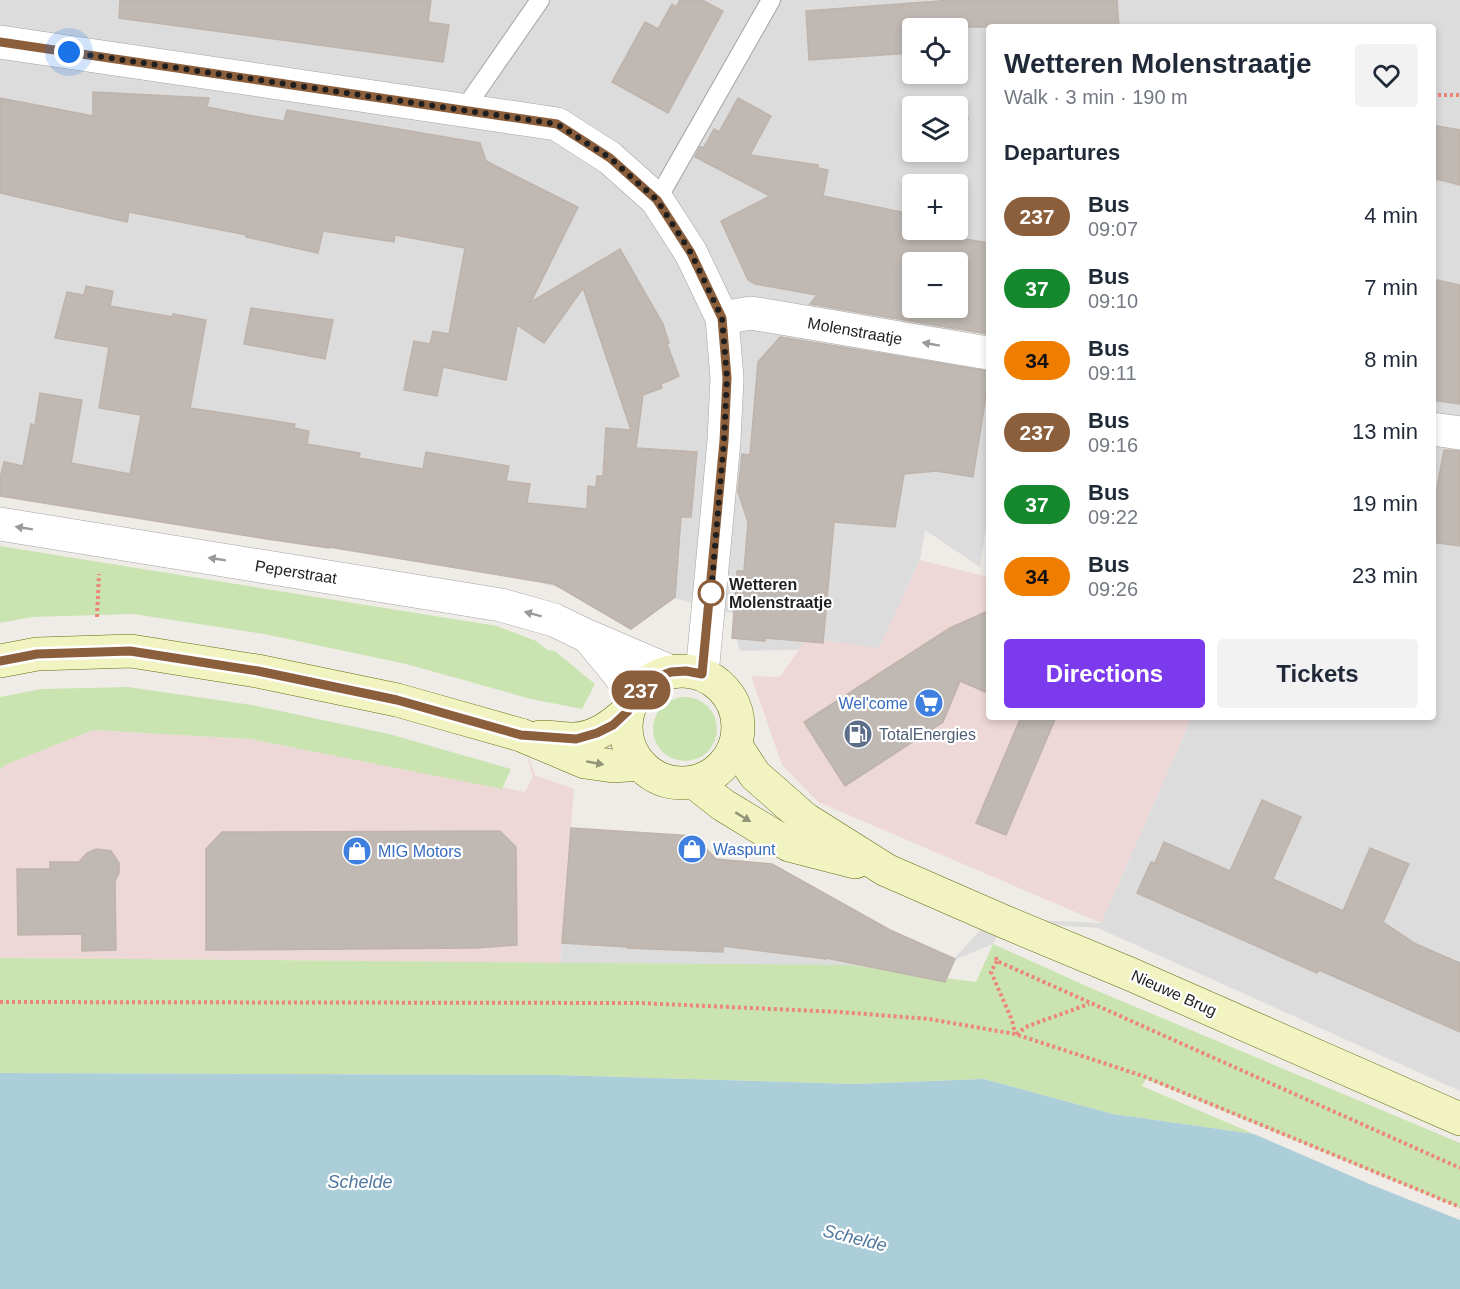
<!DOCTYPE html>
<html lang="en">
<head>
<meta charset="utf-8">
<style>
  body { margin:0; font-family:Arial,sans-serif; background:#f2f2f3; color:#1f2937; height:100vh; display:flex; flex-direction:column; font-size:22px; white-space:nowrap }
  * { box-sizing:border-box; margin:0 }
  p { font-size:20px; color:#747a83 }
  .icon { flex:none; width:33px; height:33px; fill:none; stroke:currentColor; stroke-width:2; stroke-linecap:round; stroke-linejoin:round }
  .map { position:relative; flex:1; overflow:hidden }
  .details { position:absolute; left:986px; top:24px; width:450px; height:696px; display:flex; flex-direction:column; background:#fff; border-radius:6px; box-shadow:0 3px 9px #0003 }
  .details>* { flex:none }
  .badge { padding:0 12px; border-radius:20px; font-size:21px; line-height:39px }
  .controls { position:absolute; left:902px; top:18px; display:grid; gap:12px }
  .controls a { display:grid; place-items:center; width:66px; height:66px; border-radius:6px; background:#fff; box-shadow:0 3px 9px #0003; font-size:30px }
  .you { position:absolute; width:30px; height:30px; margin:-15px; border:4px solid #fff; border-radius:50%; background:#1a73e8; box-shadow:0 0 0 9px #1a73e833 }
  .map>.badge { position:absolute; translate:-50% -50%; box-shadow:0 0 0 3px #fff }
  h2 { padding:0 18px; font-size:22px; line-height:54px }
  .round { display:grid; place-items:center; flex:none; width:63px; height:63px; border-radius:6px; background:#f2f2f3 }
  .summary { display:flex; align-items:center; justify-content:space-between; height:102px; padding:0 18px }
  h1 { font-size:28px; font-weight:700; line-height:45px }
  .action { display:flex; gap:12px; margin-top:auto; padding:12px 18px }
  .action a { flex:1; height:69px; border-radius:6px; background:#7c3aed; color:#fff; font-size:24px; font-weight:700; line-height:69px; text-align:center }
  .action a+a { background:#f2f2f3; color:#1f2937 }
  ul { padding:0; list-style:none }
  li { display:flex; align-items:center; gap:18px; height:72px; padding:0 18px }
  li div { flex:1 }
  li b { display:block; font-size:22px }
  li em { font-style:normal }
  li .badge { min-width:66px; font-weight:700; text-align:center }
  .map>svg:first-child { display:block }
  .residential { fill:#dddcdc; fill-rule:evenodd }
  .commercial { fill:#eed8d7 }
  .grass { fill:#cae4b1 }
  .water { fill:#abced9 }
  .building { fill:#bfb8b3; stroke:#bfb3aa; stroke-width:1.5; fill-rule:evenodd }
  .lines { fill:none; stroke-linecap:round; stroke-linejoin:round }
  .service-casing { stroke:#a3a3a3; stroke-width:20 }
  .minor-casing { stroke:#a3a3a3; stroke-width:34 }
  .tertiary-casing { stroke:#a3a3a3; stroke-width:34 }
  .secondary-casing { stroke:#636d0f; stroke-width:34 }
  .path { stroke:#ed8579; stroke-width:4; stroke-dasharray:3 3; stroke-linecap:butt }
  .service { stroke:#fff; stroke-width:18 }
  .minor { stroke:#fff; stroke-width:33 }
  .tertiary { stroke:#fff; stroke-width:33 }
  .secondary { stroke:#f1f4c0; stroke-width:33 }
  .oneway { fill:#9a9a9a }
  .oneway2 { fill:#929478 }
  .line-casing { stroke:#fff; stroke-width:14 }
  .line { stroke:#8b5e3c; stroke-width:9 }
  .walk { stroke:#1f1f1f; stroke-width:6; stroke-dasharray:0 10.8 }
  .stop-dot { fill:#fff; stroke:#8b5e3c; stroke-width:3 }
  .labels { text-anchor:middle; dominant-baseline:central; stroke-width:4.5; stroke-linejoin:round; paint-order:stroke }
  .street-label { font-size:16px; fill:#1f1f1f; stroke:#fff }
  .stop-label { font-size:16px; font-weight:bold; fill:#1f1f1f; stroke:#fff; text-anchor:start }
  .shop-label { font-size:16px; fill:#366cbe; stroke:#fff; text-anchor:start }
  .service-label { font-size:16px; fill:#4e5e75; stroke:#fff; text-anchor:start }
  .water-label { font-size:18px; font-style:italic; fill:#5178a0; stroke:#fff }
</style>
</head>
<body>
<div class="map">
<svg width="1460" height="1289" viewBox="0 0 1460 1289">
  <rect width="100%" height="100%" fill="#efece7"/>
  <path class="residential" d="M 0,0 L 1460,0 L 1460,1091 L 1098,928 L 1005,922 L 993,944 L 954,960 L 943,989 L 738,966 L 560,963 L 571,828 L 694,836 L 710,853 L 710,859 L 774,865 L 890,930 L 955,958 L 991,918 L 1101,923 L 1192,717 L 1432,717 L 1432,27 L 988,27 L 988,324 L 959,320 L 952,371 L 988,378 L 988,515 L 980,567 L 925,530 L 920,560 L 879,648 L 740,651 L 737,642 L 738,615 L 674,598 L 631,629 L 563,589 L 529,580 L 0,496 ZM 912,28 L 957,28 L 957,74 L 912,74 ZM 912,106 L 957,106 L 957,152 L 912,152 ZM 912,184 L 957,184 L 957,230 L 912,230 ZM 912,262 L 957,262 L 957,308 L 912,308 Z"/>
  <g class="commercial">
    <polygon points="920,560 988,577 988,717 1192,717 1101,923 818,802 782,765 751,676 780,677 807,638 879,648"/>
    <polygon points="93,730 250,739 525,792 533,777 521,735 535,775 574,789 560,963 0,958 0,770 5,765"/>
  </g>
  <g class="grass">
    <polygon points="0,546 497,626 536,641 547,650 555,651 595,684 582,709 531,699 406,664 264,634 133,614 32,617 0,623"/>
    <polygon points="128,687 252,705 389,734 511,769 502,789 250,739 93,730 5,765 0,770 0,697 41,689"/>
    <circle cx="685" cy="729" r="32"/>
    <polygon points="993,944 1093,989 1460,1143 1460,1208 1146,1079 1142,1086 1254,1134 1113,1114 984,1079 855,1084 555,1075 0,1073 0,958 848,965 976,982"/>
  </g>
  <polygon class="water" points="0,1073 555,1075 855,1084 984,1079 1113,1114 1254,1134 1372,1185 1460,1220 1460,1289 0,1289"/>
  <g class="building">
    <polygon points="120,0 431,0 428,22 449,25 443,62 119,18"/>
    <polygon points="680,0 702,0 723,11 668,113 612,82 645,22 658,29 672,4 676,7"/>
    <polygon points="953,0 1117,0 1119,27 964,27 966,49 957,49 957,28 912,28 912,53 809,60 806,11"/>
    <polygon points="93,92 209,98 207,107 253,116 284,121 287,110 480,143 486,161 578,207 531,302 620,249 663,324 669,343 667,344 679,376 661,384 662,388 643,395 636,448 697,452 691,517 681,517 675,597 631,629 554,584 330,547 329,548 267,539 0,496 0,478 4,462 23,466 31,424 35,425 40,393 82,400 71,463 130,474 141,415 99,408 109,347 55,338 67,292 84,295 86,286 113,291 110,306 173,317 173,314 206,320 190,408 295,424 294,428 309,431 307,444 360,453 359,458 393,464 423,469 426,452 509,466 506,481 530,484 527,503 587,509 588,486 596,487 597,476 603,476 606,428 631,430 583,288 544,343 517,325 506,380 443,367 437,396 404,390 407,374 414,341 430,344 433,331 449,334 465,248 395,235 394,242 323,231 318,253 246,237 247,235 129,212 127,222 0,193 0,98 93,116"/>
    <path d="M 738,98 L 771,116 L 750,155 L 818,165 L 818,168 L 828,170 L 823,196 L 912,214 L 912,230 L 988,243 L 988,334 L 810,304 L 817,295 L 755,284 L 748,280 L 721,221 L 770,196 L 695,157 L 700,147 L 704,147 L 714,129 L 719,132 ZM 912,262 L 957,262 L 957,308 L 912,308 Z"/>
    <polygon points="968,117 963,146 957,147 957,118"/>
    <polygon points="1432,125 1460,130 1460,185 1432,178"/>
    <polygon points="1432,279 1460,285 1460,404 1432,400"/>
    <polygon points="251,308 333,320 325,359 244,344"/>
    <polygon points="780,337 988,371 988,383 973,477 936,471 904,474 895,527 834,522 823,643 766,638 765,641 732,638 737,571 744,571 748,522 738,492 742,454 750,455 758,362"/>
    <polygon points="1444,450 1460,451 1460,546 1432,542 1432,514"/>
    <polygon points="988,611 988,693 960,681 943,722 845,786 804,722 950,628"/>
    <polygon points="1021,717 1056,717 1006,835 976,823"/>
    <polygon points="1262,800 1301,817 1273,879 1343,911 1370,848 1409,864 1383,922 1416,944 1460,963 1460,1032 1319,970 1317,973 1137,893 1151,862 1155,863 1164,842 1230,871"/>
    <polygon points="571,828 694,836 716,859 772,864 890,930 955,959 945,982 826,958 826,959 723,946 723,952 627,948 627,947 562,943"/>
    <polygon points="500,831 516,847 517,945 476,948 206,950 206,849 222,832"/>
    <polygon points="96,849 111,851 119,863 119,873 115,881 116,950 82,951 82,934 18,935 17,869 50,869 50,862 79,862 87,853"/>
  </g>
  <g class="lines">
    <g class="service-casing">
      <g id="service">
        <polyline points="463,111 540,0"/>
        <polyline points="657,200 771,0"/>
      </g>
    </g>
    <g class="minor-casing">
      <g id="minor">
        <polyline points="722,318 751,313 988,353"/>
        <polyline points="1432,429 1460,433"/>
        <polyline points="0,524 501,605 554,620 587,636 671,672"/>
        <polyline points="590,639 619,674 635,697"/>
      </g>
    </g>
    <g class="tertiary-casing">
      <polyline id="tertiary" points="0,42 557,124 610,158 657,200 691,253 722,318 727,378 724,441 702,674"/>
    </g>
    <g class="secondary-casing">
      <g id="secondary">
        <polyline points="0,661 37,654 131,651 257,671 397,700 521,735 585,762 613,766 639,764"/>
        <circle cx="682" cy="727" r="56"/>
        <path d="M 540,737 C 551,737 562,739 573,739 C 595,739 613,725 628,711"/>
        <polyline points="736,746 755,775 805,819 886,870 1005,922 1130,974 1460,1119"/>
        <polyline points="695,783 723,805 789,845 855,862"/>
      </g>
    </g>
    <g class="path">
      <polyline points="1432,95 1460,95"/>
      <polyline points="97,617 99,574"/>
      <polyline points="996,957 997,961 1460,1168"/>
      <polyline points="997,961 991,972 1012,1020 1015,1034"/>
      <polyline points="0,1002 640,1003 840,1012 929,1019 1015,1034 1143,1076 1460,1207"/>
      <polyline points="1016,1034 1028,1026 1089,1004"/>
    </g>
    <use href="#service" class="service"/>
    <use href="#minor" class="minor"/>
    <use href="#tertiary" class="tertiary"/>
    <use href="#secondary" class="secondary"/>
  </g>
  <defs><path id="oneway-solid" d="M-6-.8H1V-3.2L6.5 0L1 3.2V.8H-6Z" transform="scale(1.5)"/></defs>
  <g class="oneway">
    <use href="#oneway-solid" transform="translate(931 344) rotate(-170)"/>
    <use href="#oneway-solid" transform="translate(24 528) rotate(-171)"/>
    <use href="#oneway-solid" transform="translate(217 559) rotate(-171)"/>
    <use href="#oneway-solid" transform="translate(533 614) rotate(-165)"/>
  </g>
  <g class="oneway2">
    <use href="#oneway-solid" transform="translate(595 763) rotate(10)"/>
    <use href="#oneway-solid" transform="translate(743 817) rotate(31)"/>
  </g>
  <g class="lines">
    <g class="line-casing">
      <polyline id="line" points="0,42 557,124 610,158 657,200 691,253 722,318 727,378 724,441 702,674 686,671 671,672 657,677 645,685 635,697 628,711 613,725 597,733 576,739 521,735 397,700 258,671 130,651 37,654 0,661"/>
    </g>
    <use href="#line" class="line"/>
    <polyline class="walk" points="69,52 557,124 610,158 657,200 691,253 722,318 727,378 724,441 711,593"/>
  </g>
  <defs>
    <g id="supermarket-disc" transform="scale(1.5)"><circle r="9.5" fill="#3f7fe0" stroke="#fff"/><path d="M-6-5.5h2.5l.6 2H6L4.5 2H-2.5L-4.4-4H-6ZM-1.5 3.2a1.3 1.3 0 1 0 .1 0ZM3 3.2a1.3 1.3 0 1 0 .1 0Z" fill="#fff"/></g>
    <g id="fuel-disc" transform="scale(1.5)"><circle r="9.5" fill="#5c6f8a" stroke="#fff"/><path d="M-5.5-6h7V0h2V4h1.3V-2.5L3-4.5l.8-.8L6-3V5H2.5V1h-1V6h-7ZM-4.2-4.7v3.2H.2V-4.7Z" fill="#fff"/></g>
    <g id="shop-disc" transform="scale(1.5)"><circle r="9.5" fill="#3f7fe0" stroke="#fff"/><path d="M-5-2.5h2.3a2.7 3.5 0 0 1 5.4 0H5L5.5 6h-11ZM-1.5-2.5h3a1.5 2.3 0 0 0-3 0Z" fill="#fff"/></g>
  </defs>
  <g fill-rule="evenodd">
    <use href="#supermarket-disc" x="929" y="703"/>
    <use href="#fuel-disc" x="858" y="734"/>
    <use href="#shop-disc" x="692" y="849"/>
    <use href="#shop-disc" x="357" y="851"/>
  </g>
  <circle class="stop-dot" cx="711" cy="593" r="12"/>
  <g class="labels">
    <g class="street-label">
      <text transform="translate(855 331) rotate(10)">Molenstraatje</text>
      <text transform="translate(296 572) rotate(9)">Peperstraat</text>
      <text transform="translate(1174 993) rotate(24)">Nieuwe Brug</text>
    </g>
    <g class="stop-label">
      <text x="729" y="584">Wetteren<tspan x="729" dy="18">Molenstraatje</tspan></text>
    </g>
    <g class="shop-label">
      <text x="908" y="703" text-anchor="end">Wel'come</text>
      <text x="713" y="849">Waspunt</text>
      <text x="378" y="851">MIG Motors</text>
    </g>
    <g class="service-label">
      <text x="879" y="734">TotalEnergies</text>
    </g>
    <g class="water-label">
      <text x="360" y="1182">Schelde</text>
      <text transform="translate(855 1238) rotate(14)">Schelde</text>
    </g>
  </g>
</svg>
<div class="controls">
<a><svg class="icon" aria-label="locate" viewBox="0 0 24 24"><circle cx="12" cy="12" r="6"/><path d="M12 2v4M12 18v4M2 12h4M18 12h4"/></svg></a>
<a><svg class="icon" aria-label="layers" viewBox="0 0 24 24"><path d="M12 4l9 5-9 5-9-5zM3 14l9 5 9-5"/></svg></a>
<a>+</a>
<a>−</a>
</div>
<div class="you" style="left:69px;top:52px"></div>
<b class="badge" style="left:641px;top:690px;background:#8b5e3c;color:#fff">237</b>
<section class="details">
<div class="summary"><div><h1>Wetteren Molenstraatje</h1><p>Walk · 3 min · 190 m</p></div><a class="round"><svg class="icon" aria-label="heart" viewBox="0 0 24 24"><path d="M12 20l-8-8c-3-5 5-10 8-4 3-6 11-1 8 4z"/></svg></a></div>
<h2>Departures</h2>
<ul>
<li><span class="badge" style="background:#8b5e3c;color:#fff">237</span><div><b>Bus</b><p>09:07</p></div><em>4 min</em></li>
<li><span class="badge" style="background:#15882e;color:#fff">37</span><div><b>Bus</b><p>09:10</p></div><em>7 min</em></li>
<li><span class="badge" style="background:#ef7d00;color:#111">34</span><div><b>Bus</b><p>09:11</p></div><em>8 min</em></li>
<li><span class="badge" style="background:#8b5e3c;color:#fff">237</span><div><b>Bus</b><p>09:16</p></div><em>13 min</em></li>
<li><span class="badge" style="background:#15882e;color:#fff">37</span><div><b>Bus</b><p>09:22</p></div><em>19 min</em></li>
<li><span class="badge" style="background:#ef7d00;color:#111">34</span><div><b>Bus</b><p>09:26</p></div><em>23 min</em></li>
</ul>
<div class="action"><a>Directions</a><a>Tickets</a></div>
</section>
</div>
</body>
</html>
